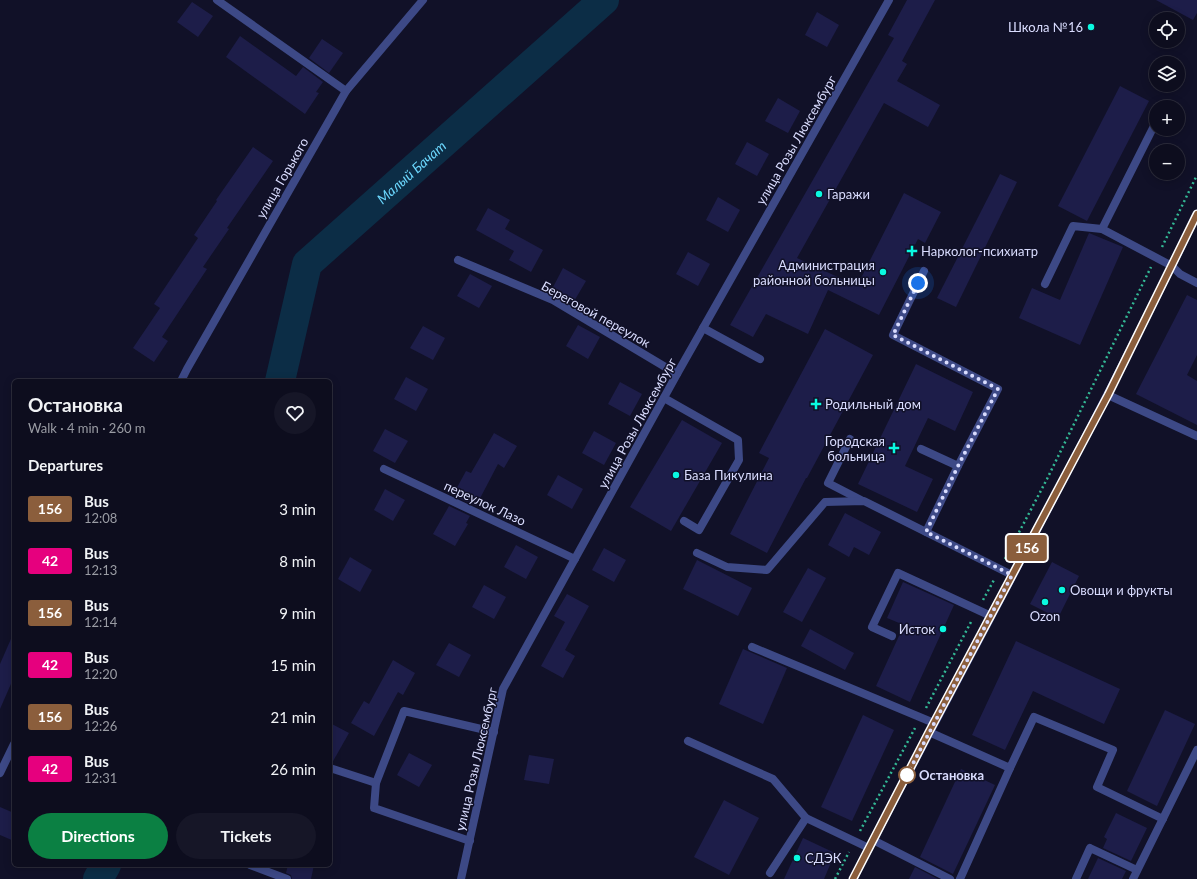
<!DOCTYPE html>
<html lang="en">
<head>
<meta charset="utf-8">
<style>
  body { margin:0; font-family:Lato,sans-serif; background:#161627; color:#f1f3f6; height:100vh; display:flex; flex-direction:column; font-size:15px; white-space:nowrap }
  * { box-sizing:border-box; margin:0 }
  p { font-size:13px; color:#9a9ca4 }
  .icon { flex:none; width:22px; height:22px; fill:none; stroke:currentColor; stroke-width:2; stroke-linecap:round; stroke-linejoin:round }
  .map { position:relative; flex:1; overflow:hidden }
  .details { position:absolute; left:12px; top:379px; width:320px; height:488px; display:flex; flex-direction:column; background:#0d0d1e; border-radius:6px; box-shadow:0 2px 10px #0003,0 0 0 1px #2d2d3c }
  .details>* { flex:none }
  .badge { padding:0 8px; border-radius:3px; font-size:14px; line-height:26px }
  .controls { position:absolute; left:1149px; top:12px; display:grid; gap:8px }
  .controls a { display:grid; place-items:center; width:36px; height:36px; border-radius:50%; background:#0d0d1e; box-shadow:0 2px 10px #0003,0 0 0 1px #2d2d3c; font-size:20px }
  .you { position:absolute; width:20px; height:20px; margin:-10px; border:3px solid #fff; border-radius:50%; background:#1a73e8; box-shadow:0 0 0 6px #1a73e833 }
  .map>.badge { position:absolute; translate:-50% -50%; box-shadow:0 0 0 2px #fff }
  h2 { padding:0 16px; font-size:15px; line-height:36px }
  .round { display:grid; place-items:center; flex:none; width:42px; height:42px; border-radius:21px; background:#161627 }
  .summary { display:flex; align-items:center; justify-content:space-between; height:68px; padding:0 16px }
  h1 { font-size:19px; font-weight:700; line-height:30px }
  .primary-button { display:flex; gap:8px; margin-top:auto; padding:8px 16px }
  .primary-button a { flex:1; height:46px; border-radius:24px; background:#0b8043; color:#fff; font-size:16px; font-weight:700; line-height:46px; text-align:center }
  .primary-button a+a { background:#161627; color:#f1f3f6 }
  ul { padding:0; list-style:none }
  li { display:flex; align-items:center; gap:12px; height:52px; padding:0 16px }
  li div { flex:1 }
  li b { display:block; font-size:15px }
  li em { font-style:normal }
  li .badge { min-width:44px; font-weight:700; text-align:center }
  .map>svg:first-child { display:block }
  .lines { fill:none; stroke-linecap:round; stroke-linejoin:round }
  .river { stroke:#0c2d46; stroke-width:30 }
  .building { fill:#1d1d49 }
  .path { stroke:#33b895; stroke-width:2.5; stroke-dasharray:2 3; stroke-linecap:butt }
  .service { stroke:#3d4986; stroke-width:8 }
  .minor { stroke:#3d4986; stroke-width:8 }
  .tertiary { stroke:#3d4986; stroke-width:8 }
  .line-casing { stroke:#fff; stroke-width:9 }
  .line { stroke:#8b5e3c; stroke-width:6 }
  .walk { stroke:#d9dcfe; stroke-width:4; stroke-dasharray:0 7.2 }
  .poi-dot { fill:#0af9e1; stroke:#111128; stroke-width:1.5 }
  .stop-dot { fill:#fff; stroke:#8b5e3c; stroke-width:2 }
  .labels { text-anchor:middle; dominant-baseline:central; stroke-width:3; stroke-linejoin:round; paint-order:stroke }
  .poi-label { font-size:13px; fill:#d9dcfe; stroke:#111128; text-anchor:start }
  .street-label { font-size:13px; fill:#d9dcfe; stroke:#111128 }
  .stop-label { font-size:13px; font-weight:bold; fill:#d9dcfe; stroke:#111128; text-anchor:start }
  .water-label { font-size:14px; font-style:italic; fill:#6ad5fb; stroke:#111128 }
</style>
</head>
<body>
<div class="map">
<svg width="1197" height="879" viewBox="0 0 1197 879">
  <rect width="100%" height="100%" fill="#111128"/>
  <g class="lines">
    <g class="river">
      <path id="s1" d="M 280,381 L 307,264 L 604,0"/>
      <polyline points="98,879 106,865"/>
    </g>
  </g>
  <g class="building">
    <polygon points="907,0 935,0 902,61 907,64 897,81 940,105 928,127 884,103 797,258 857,286 904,193 941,212 925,243 918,239 879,315 828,290 808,334 766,314 753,337 730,325 894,38 888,35"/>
    <polygon points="1156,0 1197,0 1197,13 1193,20"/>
    <polygon points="192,2 213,16 198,37 177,22"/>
    <polygon points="817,12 839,25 827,47 805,35"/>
    <polygon points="240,36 296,76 303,67 323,82 316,92 319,93 305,114 226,57"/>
    <polygon points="322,39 343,53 329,73 309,58"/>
    <polygon points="1120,86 1149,101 1087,221 1058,206"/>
    <polygon points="778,98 800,111 788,133 765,121"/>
    <polygon points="747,142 769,154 757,176 735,164"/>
    <polygon points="253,147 273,161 227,228 229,229 203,267 207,269 162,337 168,341 154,362 133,348 160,308 154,304 198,238 194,235 217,201 216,200"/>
    <polygon points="1000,174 1017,182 956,307 937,298"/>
    <polygon points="718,197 740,210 728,232 706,220"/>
    <polygon points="488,208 510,220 505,229 543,250 531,272 509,260 514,251 476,230"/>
    <polygon points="1089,233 1123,247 1080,345 1019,318 1032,288 1060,300"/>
    <polygon points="688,252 710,264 698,286 676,274"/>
    <polygon points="563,268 586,281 573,303 551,291"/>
    <polygon points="470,274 492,286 479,308 457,296"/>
    <polygon points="1187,295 1197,300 1197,355 1187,375 1197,381 1197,425 1136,394"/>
    <polygon points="578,325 600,337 588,359 566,346"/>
    <polygon points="423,326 445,338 433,360 410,348"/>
    <polygon points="825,329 873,355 807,478 806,478 767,553 730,534 769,458 759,453"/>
    <polygon points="916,364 973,392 955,431 928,418 905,466 933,479 917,512 858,484"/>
    <polygon points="406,377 428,389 416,411 394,399"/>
    <polygon points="620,382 642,394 630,416 608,404"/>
    <polygon points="682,420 722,443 671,531 630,507"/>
    <polygon points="385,429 408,441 395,463 373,451"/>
    <polygon points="594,431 616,443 604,465 582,453"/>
    <polygon points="494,433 517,446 504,468 498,464 476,506 454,496 456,494 454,493 466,471 471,473"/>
    <polygon points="558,475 583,489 572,509 547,495"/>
    <polygon points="385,489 405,500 393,521 374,510"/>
    <polygon points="449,506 470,516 466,523 468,524 455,546 433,534"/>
    <polygon points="845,513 881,532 869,555 854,547 849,557 828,545"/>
    <polygon points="516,545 538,557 526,579 504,567"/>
    <polygon points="604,548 626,560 614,582 592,570"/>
    <polygon points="350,557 372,570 360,592 338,579"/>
    <polygon points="697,560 752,588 738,616 683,589"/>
    <polygon points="1052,562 1079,576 1058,618 1030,604"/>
    <polygon points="808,568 826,578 802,622 783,612"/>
    <polygon points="903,582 954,605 910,702 876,686 904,625 887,618"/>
    <polygon points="484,585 506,597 494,619 472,607"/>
    <polygon points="567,594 589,606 565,650 575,656 563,678 541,666 565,622 554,616"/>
    <polygon points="810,629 854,653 845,670 801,646"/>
    <polygon points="14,632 14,677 0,709 0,664"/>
    <polygon points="1016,641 1120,689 1104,724 1033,691 1005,750 972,735"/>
    <polygon points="449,643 471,655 459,677 436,665"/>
    <polygon points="743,649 787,668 763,724 719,704"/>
    <polygon points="393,660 415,673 403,695 398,692 374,736 351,723 364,701 369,704"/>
    <polygon points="1165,710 1195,724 1157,806 1127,791"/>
    <polygon points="863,715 894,730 852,821 821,807"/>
    <polygon points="330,723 349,733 332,763 330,763"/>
    <polygon points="409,753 432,765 419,787 397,775"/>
    <polygon points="529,755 554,759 549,784 524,780"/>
    <polygon points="961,769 995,785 953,874 920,857"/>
    <polygon points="724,800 759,818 729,875 694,857"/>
    <polygon points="0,807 14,813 14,841 0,835"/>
    <polygon points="1116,813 1147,828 1131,861 1103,848 1107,839 1104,837"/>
    <polygon points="803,838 835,853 824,879 784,879"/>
    <polygon points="1098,858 1126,871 1122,879 1088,879"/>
    <polygon points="288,865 314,865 311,879 292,879 291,875 286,873"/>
    <polygon points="915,867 938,879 909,879"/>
  </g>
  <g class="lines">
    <g class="path">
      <polyline points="1162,247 1197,175"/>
      <polyline points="1005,559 1047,479 1151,267"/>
      <polyline points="983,600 994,580"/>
      <polyline points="926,708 972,620"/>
      <polyline points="860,831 915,728"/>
      <polyline points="835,879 849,852"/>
    </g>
    <g class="service">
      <polyline points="217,0 346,91"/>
      <polyline points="1156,122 1102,229 1172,266 1180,274 1197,283"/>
      <polyline points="458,260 553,300 677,374"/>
      <polyline points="924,271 893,335 998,389 958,466"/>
      <polyline points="1045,284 1073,226 1102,229"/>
      <polyline points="703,328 760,359"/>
      <polyline points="1108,395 1197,436"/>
      <polyline points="664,398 738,440 739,460 699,530 684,521"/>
      <polyline points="850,439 828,483 861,500"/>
      <polyline points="921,449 958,466 926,532"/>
      <polyline points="384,469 575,559"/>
      <polyline points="697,553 727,567 767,570 825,502 864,501 1012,575"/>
      <polyline points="892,636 872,627 898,573 991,616"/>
      <polyline points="752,647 934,723"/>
      <polyline points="929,732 1010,768 1034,717 1113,750 1097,787 1163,819"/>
      <polyline points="688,741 773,779 806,818 869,848"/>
      <polyline points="330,768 376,783"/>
      <polyline points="873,840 950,879"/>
      <polyline points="470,841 374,808 376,783 404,711 494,732"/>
      <polyline points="250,865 287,879"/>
      <polyline points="770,873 806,818"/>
      <polyline points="960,879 1010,768"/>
      <polyline points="1076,879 1090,848 1137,870"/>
      <polyline points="1133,879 1197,750"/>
    </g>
    <g class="minor">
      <polyline points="181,381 187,369 346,91 423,0"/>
      <polyline points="0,773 14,744"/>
      <polyline points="461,879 503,689 677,374 889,0"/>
    </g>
    <path class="tertiary" d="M 853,879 C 968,657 1089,439 1197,214"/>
  </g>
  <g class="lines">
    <g class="line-casing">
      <polyline id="line" points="853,879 929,732 1108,395 1197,214"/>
    </g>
    <use href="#line" class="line"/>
    <polyline class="walk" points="907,775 1012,575 926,532 958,466 998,389 893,335 918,283"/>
  </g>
  <g class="poi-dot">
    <circle cx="1091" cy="27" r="4"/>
    <circle cx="819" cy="194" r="4"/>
    <path d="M910 245h4v4h4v4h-4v4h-4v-4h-4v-4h4z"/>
    <circle cx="883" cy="272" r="4"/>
    <path d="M814 398h4v4h4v4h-4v4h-4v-4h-4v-4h4z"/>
    <path d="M892 442h4v4h4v4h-4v4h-4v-4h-4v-4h4z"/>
    <circle cx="676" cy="475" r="4"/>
    <circle cx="1062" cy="590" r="4"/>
    <circle cx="1045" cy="602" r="4"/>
    <circle cx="943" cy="629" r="4"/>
    <circle cx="797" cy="858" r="4"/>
  </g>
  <circle class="stop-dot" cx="907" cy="775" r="8"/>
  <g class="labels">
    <g class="poi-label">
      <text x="1083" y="27" text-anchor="end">Школа №16</text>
      <text x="827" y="194">Гаражи</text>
      <text x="921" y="251">Нарколог-психиатр</text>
      <text x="875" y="265" text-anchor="end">Администрация<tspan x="875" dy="15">районной больницы</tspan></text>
      <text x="825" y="404">Родильный дом</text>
      <text x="885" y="441" text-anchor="end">Городская<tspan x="885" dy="15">больница</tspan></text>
      <text x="684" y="475">База Пикулина</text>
      <text x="1070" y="590">Овощи и фрукты</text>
      <text x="1045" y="616" text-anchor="middle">Ozon</text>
      <text x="935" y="629" text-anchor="end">Исток</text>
      <text x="805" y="858">СДЭК</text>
    </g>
    <g class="street-label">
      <text transform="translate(796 140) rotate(-60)">улица Розы Люксембург</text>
      <text transform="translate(282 178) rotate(-60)">улица Горького</text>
      <text transform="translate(596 314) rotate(29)">Береговой переулок</text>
      <text transform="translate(637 423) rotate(-61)">улица Розы Люксембург</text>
      <text transform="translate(485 503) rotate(25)">переулок Лазо</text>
      <text transform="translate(476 759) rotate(-77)">улица Розы Люксембург</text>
    </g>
    <g class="stop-label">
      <text x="919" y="775">Остановка</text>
    </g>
    <g class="water-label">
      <text stroke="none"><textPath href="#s1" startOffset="259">Малый Бачат</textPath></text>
    </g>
  </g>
</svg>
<div class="controls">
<a><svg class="icon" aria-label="locate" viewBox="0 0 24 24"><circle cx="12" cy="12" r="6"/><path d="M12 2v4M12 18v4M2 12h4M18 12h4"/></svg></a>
<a><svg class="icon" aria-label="layers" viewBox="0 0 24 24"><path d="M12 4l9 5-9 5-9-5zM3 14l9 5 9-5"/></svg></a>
<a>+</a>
<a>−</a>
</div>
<div class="you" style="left:918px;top:283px"></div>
<b class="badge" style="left:1027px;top:548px;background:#8b5e3c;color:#fff">156</b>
<section class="details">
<div class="summary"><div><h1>Остановка</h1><p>Walk · 4 min · 260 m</p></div><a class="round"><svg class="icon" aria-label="heart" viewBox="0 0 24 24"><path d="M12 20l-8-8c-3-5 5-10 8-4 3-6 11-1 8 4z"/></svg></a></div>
<h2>Departures</h2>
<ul>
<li><span class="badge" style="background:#8b5e3c;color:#fff">156</span><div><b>Bus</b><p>12:08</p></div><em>3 min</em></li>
<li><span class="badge" style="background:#e6007e;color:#fff">42</span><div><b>Bus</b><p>12:13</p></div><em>8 min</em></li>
<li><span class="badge" style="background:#8b5e3c;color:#fff">156</span><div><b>Bus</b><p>12:14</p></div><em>9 min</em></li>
<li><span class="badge" style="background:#e6007e;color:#fff">42</span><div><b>Bus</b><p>12:20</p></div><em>15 min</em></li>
<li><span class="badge" style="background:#8b5e3c;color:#fff">156</span><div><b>Bus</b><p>12:26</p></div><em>21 min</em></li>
<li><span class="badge" style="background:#e6007e;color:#fff">42</span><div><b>Bus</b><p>12:31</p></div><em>26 min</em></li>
</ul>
<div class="primary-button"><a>Directions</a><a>Tickets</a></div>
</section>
</div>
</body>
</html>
